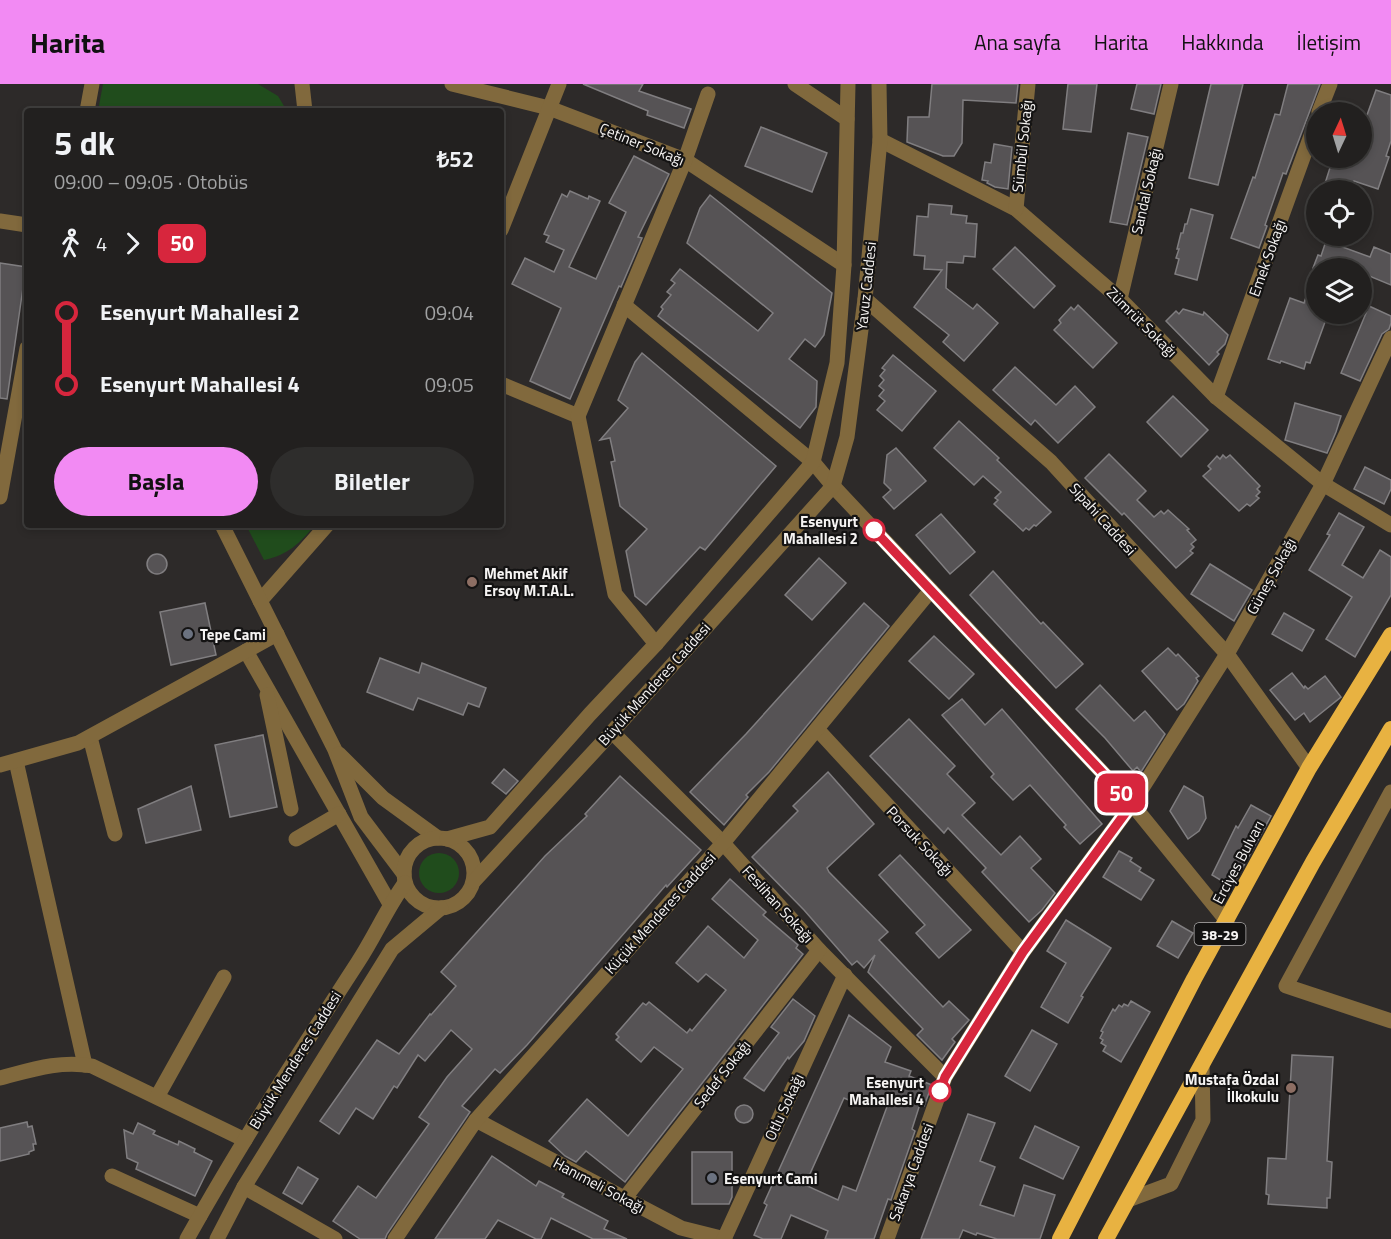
<!DOCTYPE html>
<html lang="tr">
<head>
<meta charset="utf-8">
<style>
  body { margin:0; font-family:"Titillium Web",sans-serif; background:#2e2d2c; color:#f1f3f6; height:100vh; display:flex; flex-direction:column; font-size:22px; white-space:nowrap }
  * { box-sizing:border-box; margin:0 }
  p { font-size:20px; color:#a2a3a4 }
  .icon { flex:none; width:33px; height:33px; fill:none; stroke:currentColor; stroke-width:2; stroke-linecap:round; stroke-linejoin:round }
  .map { position:relative; flex:1; overflow:hidden }
  .sheet { position:absolute; left:24px; top:24px; width:480px; height:420px; display:flex; flex-direction:column; background:#22201f; border-radius:6px; box-shadow:0 3px 9px #0003,0 0 0 2px #3f3e3d }
  .sheet>* { flex:none }
  .badge { padding:0 12px; border-radius:9px; font-size:21px; line-height:39px }
  .needle { width:39px; rotate:4deg }
  .buttons { position:absolute; left:1306px; top:18px; display:grid; gap:12px }
  .buttons a { display:grid; place-items:center; width:66px; height:66px; border-radius:50%; background:#22201f; box-shadow:0 3px 9px #0003,0 0 0 2px #3f3e3d; font-size:30px }
  .map>.badge { position:absolute; translate:-50% -50%; box-shadow:0 0 0 3px #fff }
  .legs { display:flex; align-items:center; gap:9px; height:66px; padding:0 30px; font-size:20px }
  .legs p { margin-inline-start:auto }
  .summary { display:flex; align-items:center; justify-content:space-between; height:102px; padding:0 30px }
  h1 { font-size:33px; font-weight:700; line-height:45px }
  .primary-button { display:flex; gap:12px; margin-top:auto; padding:12px 30px }
  .primary-button a { flex:1; height:69px; border-radius:36px; background:#f28af3; color:#111; font-size:24px; font-weight:700; line-height:69px; text-align:center }
  .primary-button a+a { background:#2e2d2c; color:#f1f3f6 }
  ul { padding:0 30px; list-style:none }
  li { display:flex; align-items:center; gap:21px; height:72px; font-size:22px }
  li i { display:grid; place-items:center; width:9px; height:100%; margin:0 8px; background:currentColor }
  li i::after { content:''; width:15px; height:15px; margin:-8px; border:4px solid; border-radius:50%; background:#22201f }
  li p { margin-inline-start:auto }
  li:first-child i { background:linear-gradient(#0000 50%,currentColor 0) }
  li:last-child i { background:linear-gradient(currentColor 50%,#0000 0) }
  header { display:flex; align-items:center; gap:36px; box-sizing:border-box; height:84px; padding:0 30px; background:#f28af3; color:#111 }
  header strong { font-size:28px }
  nav { display:flex; gap:33px; margin-inline-start:auto; font-size:21px }
  .map>svg:first-child { display:block }
  .green { fill:#204c1c }
  .building { fill:#565355; stroke:#807e80; stroke-width:1.5; fill-rule:evenodd }
  .lines { fill:none; stroke-linecap:round; stroke-linejoin:round }
  .minor { stroke:#81693d; stroke-width:15 }
  .tertiary { stroke:#81693d; stroke-width:15 }
  .trunk { stroke:#e8b241; stroke-width:16 }
  .line-1-casing { stroke:#fff; stroke-width:14 }
  .line-1 { stroke:#d7263d; stroke-width:9 }
  .stop-1-dot { fill:#fff; stroke:#d7263d; stroke-width:3 }
  .education-dot { fill:#8d6e63; stroke:#141313; stroke-width:2 }
  .worship-dot { fill:#6b7280; stroke:#141313; stroke-width:2 }
  .labels { text-anchor:middle; dominant-baseline:central; stroke-width:4.5; stroke-linejoin:round; paint-order:stroke }
  .shield { fill:#141313; stroke:#b2b0b0; stroke-width:1.5 }
  .shield-label { font-size:14px; font-weight:bold; fill:#f6f4f3 }
  .street-label { font-size:15px; fill:#f6f4f3; stroke:#141313 }
  .stop-label { font-size:15px; font-weight:bold; fill:#f6f4f3; stroke:#141313; text-anchor:end }
  .poi-label { font-size:15px; font-weight:bold; fill:#f6f4f3; stroke:#141313; text-anchor:start }
</style>
</head>
<body>
<header>
<strong>Harita</strong>
<nav><a>Ana sayfa</a><a>Harita</a><a>Hakkında</a><a>İletişim</a></nav>
</header>
<div class="map">
<svg width="1391" height="1155" viewBox="0 0 1391 1155">
  <rect width="100%" height="100%" fill="#2d2a29"/>
  <g class="green">
    <polygon points="103,0 258,0 278,12 287,27 98,27"/>
    <path d="M 246,441 L 315,441 C 300,459 288,471 264,476 Z"/>
    <circle cx="439" cy="789" r="20"/>
  </g>
  <g class="building">
    <polygon points="583,0 643,0 639,7 691,25 684,44 647,31 648,27"/>
    <polygon points="932,0 1018,0 1016,19 963,16 962,59 954,72 943,72 907,58 908,33 929,33"/>
    <polygon points="1068,0 1097,0 1091,48 1063,45"/>
    <polygon points="1137,0 1161,0 1154,30 1131,25"/>
    <polygon points="1211,0 1243,0 1218,101 1189,94"/>
    <polygon points="1288,0 1320,0 1286,90 1283,89 1265,141 1267,142 1259,164 1231,154 1253,93 1255,94 1275,30 1280,31"/>
    <polygon points="1376,6 1391,11 1391,57 1386,72 1389,73 1378,105 1354,97 1351,106 1323,106 1333,74 1362,74 1362,45"/>
    <polygon points="761,43 827,69 812,108 745,82"/>
    <polygon points="1128,49 1148,53 1127,141 1110,138"/>
    <polygon points="994,60 1012,63 1008,105 995,103 987,99 988,97 982,96 985,78 991,79"/>
    <polygon points="634,72 669,90 638,153 642,154 621,203 619,202 570,315 530,297 561,224 512,200 525,174 554,188 564,166 546,158 549,152 544,150 562,110 567,113 570,107 588,115 589,112 600,117 569,183 596,195 626,128 609,119"/>
    <polygon points="710,111 832,209 824,251 815,263 805,255 789,275 817,297 816,323 800,344 658,232 663,225 661,223 671,211 667,208 675,199 671,196 680,185 758,247 773,229 687,159 700,124"/>
    <polygon points="929,120 952,122 951,130 967,132 966,139 977,140 975,173 964,172 963,179 947,178 946,204 973,225 977,220 998,239 964,277 943,258 949,251 914,223 942,186 924,185 925,172 914,171 917,132 928,133"/>
    <polygon points="1191,125 1213,131 1197,196 1175,190 1179,175 1176,174 1179,165 1177,165 1181,149 1183,149 1185,140 1187,140"/>
    <polygon points="1326,157 1370,173 1374,163 1391,170 1391,201 1362,189 1362,184 1313,184 1318,171 1321,172"/>
    <polygon points="1015,163 1055,202 1034,224 993,185"/>
    <polygon points="0,179 26,183 7,315 0,314"/>
    <polygon points="1315,187 1317,187 1317,230 1324,230 1322,236 1325,238 1310,279 1306,278 1304,285 1281,277 1280,279 1268,275 1290,214 1304,219"/>
    <polygon points="1078,221 1117,259 1093,284 1054,246 1061,239 1059,236 1071,223 1074,226"/>
    <polygon points="1369,222 1391,232 1391,239 1389,245 1382,250 1360,297 1341,289"/>
    <polygon points="1183,225 1203,231 1204,228 1228,251 1225,260 1217,268 1219,270 1209,281 1166,237 1176,227 1179,230"/>
    <polygon points="642,269 776,382 705,466 700,463 646,521 635,512 626,467 647,445 620,422 611,378 615,377 610,354 600,356 628,324 618,316 635,278"/>
    <polygon points="893,271 936,307 902,347 877,326 885,317 879,312 884,306 879,302 884,296 880,292 885,286 882,284"/>
    <polygon points="1015,283 1056,321 1075,302 1095,323 1058,359 1035,336 1031,341 993,306"/>
    <polygon points="1173,312 1208,346 1181,373 1147,338"/>
    <polygon points="1295,319 1341,332 1336,348 1327,369 1285,356"/>
    <polygon points="959,337 999,374 997,376 1051,428 1036,442 1034,441 1029,446 1026,444 1023,447 994,420 998,416 995,414 1001,408 983,392 974,401 934,364"/>
    <polygon points="896,364 926,397 894,425 883,413 891,406 884,399 887,371"/>
    <polygon points="1109,370 1146,407 1137,416 1154,433 1161,427 1164,430 1168,426 1189,445 1187,446 1196,456 1191,460 1194,463 1190,467 1193,469 1176,484 1124,429 1122,431 1085,394"/>
    <polygon points="1223,371 1226,374 1230,371 1260,402 1257,405 1260,408 1256,412 1259,414 1250,422 1247,420 1239,427 1203,392 1211,385 1208,382 1217,372 1220,375"/>
    <polygon points="1365,383 1391,396 1391,405 1384,420 1354,405"/>
    <polygon points="1339,429 1364,443 1342,481 1363,494 1380,466 1391,473 1391,511 1355,573 1326,555 1352,513 1309,486 1330,451 1327,450"/>
    <polygon points="941,430 975,468 950,490 916,451"/>
    <circle cx="157" cy="480" r="10"/>
    <polygon points="819,474 846,499 812,536 785,511"/>
    <polygon points="1210,480 1252,506 1234,537 1191,510"/>
    <polygon points="993,487 1041,540 1043,538 1083,580 1056,604 970,511"/>
    <polygon points="205,519 216,571 171,581 160,528"/>
    <polygon points="864,519 889,542 769,688 746,711 748,713 724,741 690,708 746,650"/>
    <polygon points="1284,529 1314,546 1302,567 1272,550"/>
    <polygon points="934,552 974,590 949,615 909,577"/>
    <polygon points="1168,564 1176,572 1178,570 1199,592 1196,594 1198,597 1184,620 1177,626 1142,587"/>
    <polygon points="380,574 419,589 422,579 486,604 479,623 468,619 463,631 418,614 413,626 367,608"/>
    <polygon points="1292,589 1304,604 1305,602 1308,605 1325,592 1341,613 1310,638 1304,629 1295,636 1270,606"/>
    <polygon points="1100,601 1134,637 1145,627 1165,650 1141,688 1137,683 1133,687 1105,654 1076,625"/>
    <polygon points="962,615 985,641 1002,625 1102,740 1080,760 1064,743 1066,741 1030,701 1013,716 991,693 994,690 942,631"/>
    <polygon points="909,635 955,682 947,690 975,719 962,731 1001,771 1020,752 1041,775 1031,784 1055,809 1042,826 1029,838 982,788 986,784 948,744 944,749 870,672"/>
    <polygon points="263,651 277,723 230,733 215,661"/>
    <polygon points="504,685 518,697 506,710 492,699"/>
    <polygon points="828,688 874,740 827,784 829,788 888,848 879,856 943,923 949,917 969,936 952,955 955,958 942,976 917,951 923,945 868,888 875,871 864,884 857,877 852,881 804,826 752,773 798,727 793,722"/>
    <polygon points="620,692 701,766 667,803 666,801 527,961 500,989 495,985 462,1022 470,1028 387,1150 385,1155 360,1155 333,1137 358,1102 376,1114 429,1040 419,1033 447,993 472,965 451,946 425,977 418,971 397,1004 394,1002 373,1035 356,1024 339,1050 320,1037 377,956 399,970 430,930 431,931 456,902 441,888 545,772 587,732 585,730"/>
    <polygon points="191,702 201,746 146,759 138,725"/>
    <polygon points="1184,702 1203,713 1206,734 1199,747 1188,755 1170,727"/>
    <polygon points="1251,721 1271,732 1232,803 1212,791 1236,742 1238,744"/>
    <polygon points="1119,767 1132,774 1130,777 1141,784 1139,787 1154,796 1141,816 1103,793"/>
    <polygon points="900,771 971,846 939,874 916,849 925,841 879,791"/>
    <polygon points="730,795 766,828 763,831 798,861 796,864 803,870 625,1098 586,1067 576,1078 565,1072 549,1057 587,1015 628,1052 683,985 654,963 641,978 616,956 619,953 616,950 643,919 646,921 649,918 687,949 690,945 692,947 726,906 706,890 698,898 676,879 708,842 744,874 758,856 712,815"/>
    <polygon points="1066,836 1111,864 1081,912 1083,913 1068,939 1041,923 1066,879 1047,867"/>
    <polygon points="1172,837 1193,849 1178,874 1157,862"/>
    <polygon points="793,915 815,932 804,957 789,975 788,973 764,1007 744,994 779,949 771,943"/>
    <polygon points="1131,917 1150,928 1121,978 1103,967 1106,962 1101,959 1103,956 1100,954 1103,948 1101,947 1113,925 1115,927 1119,921 1122,923 1124,920 1128,922"/>
    <path d="M 849,931 L 891,963 L 885,978 L 911,987 L 909,992 L 932,1001 L 924,1022 L 920,1020 L 912,1045 L 915,1047 L 891,1116 L 888,1115 L 874,1155 L 825,1155 L 828,1147 L 791,1131 L 781,1155 L 763,1155 L 754,1151 L 767,1121 L 764,1119 ZM 862,1011 L 888,1020 L 856,1107 L 843,1102 L 838,1116 L 805,1101 L 844,1014 L 858,1020 Z"/>
    <polygon points="1032,946 1057,960 1030,1007 1005,992"/>
    <polygon points="1292,971 1333,973 1327,1077 1332,1078 1330,1114 1327,1114 1327,1124 1268,1120 1269,1111 1266,1110 1268,1074 1286,1075"/>
    <circle cx="744" cy="1030" r="9"/>
    <polygon points="968,1030 995,1039 980,1077 995,1083 980,1121 1014,1132 1024,1101 1055,1111 1040,1155 997,1155 977,1149 976,1151 963,1146 959,1155 921,1155"/>
    <polygon points="27,1038 28,1043 32,1042 36,1060 33,1060 34,1066 29,1068 29,1070 0,1077 0,1044"/>
    <polygon points="138,1039 155,1047 153,1050 178,1061 179,1057 195,1065 194,1068 212,1077 195,1112 136,1085 138,1079 127,1074 124,1046 133,1050"/>
    <polygon points="1035,1042 1079,1063 1063,1095 1020,1074"/>
    <polygon points="692,1068 732,1068 732,1113 729,1120 692,1120"/>
    <polygon points="492,1072 536,1102 539,1097 564,1110 562,1113 608,1137 604,1145 627,1155 593,1155 551,1134 541,1155 536,1155 498,1136 485,1155 435,1155"/>
    <polygon points="298,1083 318,1095 302,1120 283,1109"/>
  </g>
  <g class="lines">
    <g class="minor">
      <polyline points="302,0 305,27"/>
      <polyline points="452,0 549,24 685,76 844,181"/>
      <polyline points="795,0 847,35"/>
      <polyline points="87,27 92,0"/>
      <polyline points="1319,28 1330,0"/>
      <polyline points="880,56 1016,125 1120,215 1216,313 1323,400 1391,441"/>
      <polyline points="1016,125 1028,0"/>
      <polyline points="501,146 559,0"/>
      <polyline points="865,215 1051,378 1227,570 1309,684"/>
      <polyline points="1120,215 1171,0"/>
      <polyline points="624,221 813,378 833,402 1132,720 1227,837"/>
      <polyline points="501,300 578,332 615,510 656,560"/>
      <polyline points="1216,313 1317,35"/>
      <polyline points="578,332 685,76 708,10"/>
      <polyline points="0,413 27,264"/>
      <polyline points="260,517 327,441"/>
      <polyline points="246,567 390,820"/>
      <polyline points="267,611 291,725"/>
      <polyline points="817,645 1023,868"/>
      <polyline points="612,648 723,759 819,866 945,993"/>
      <polyline points="90,653 115,750"/>
      <polyline points="16,677 85,981"/>
      <polyline points="0,681 78,659 277,550"/>
      <polyline points="1391,708 1286,902 1391,937"/>
      <polyline points="296,755 339,730"/>
      <path d="M 0,994 C 31,986 60,976 92,982 L 245,1056"/>
      <polyline points="157,1013 224,893"/>
      <polyline points="476,1036 681,1144 725,1155"/>
      <polyline points="112,1092 200,1132"/>
      <polyline points="244,1103 335,1155"/>
      <polyline points="624,1115 819,866"/>
      <polyline points="1128,1116 1171,1100 1203,1036 1202,980"/>
      <polyline points="395,1155 476,1036 723,759 931,506"/>
      <polyline points="724,1155 845,891"/>
      <polyline points="887,1155 945,993 1023,868 1132,720 1227,570 1323,400 1391,254"/>
    </g>
    <g class="tertiary">
      <polyline points="0,137 27,141"/>
      <polyline points="222,441 335,666 361,733 404,790"/>
      <polyline points="339,670 383,714 438,754"/>
      <circle cx="439" cy="789" r="35"/>
      <polyline points="447,755 490,743 590,630 656,560 813,378 837,279 844,181 848,0"/>
      <polyline points="474,797 612,648 833,402 847,353 865,215 880,56 879,0"/>
      <path d="M 187,1155 C 240,1060 299,969 358,878 C 375,852 387,824 405,799"/>
      <polyline points="217,1155 244,1103 392,865 441,824"/>
    </g>
    <g class="trunk">
      <polyline points="1060,1155 1194,895 1309,684 1391,551"/>
      <polyline points="1106,1155 1313,778 1391,645"/>
    </g>
  </g>
  <g class="lines">
    <g class="line-1-casing">
      <polyline id="line-1" points="874,446 1132,720 1023,868 945,993 940,1007"/>
    </g>
    <use href="#line-1" class="line-1"/>
  </g>
  <g class="stop-1-dot">
    <circle cx="874" cy="446" r="10"/>
    <circle cx="940" cy="1007" r="10"/>
  </g>
  <g class="education-dot">
    <circle cx="472" cy="498" r="6"/>
    <circle cx="1291" cy="1004" r="6"/>
  </g>
  <g class="worship-dot">
    <circle cx="188" cy="550" r="6"/>
    <circle cx="712" cy="1094" r="6"/>
  </g>
  <g class="labels">
    <rect class="shield" x="1194.5" y="839" width="51" height="22" rx="4.5"/>
    <g class="shield-label">
      <text x="1220" y="850">38-29</text>
    </g>
    <g class="street-label">
      <text transform="translate(642 60) rotate(22)">Çetiner Sokağı</text>
      <text transform="translate(1022 62) rotate(-84)">Sümbül Sokağı</text>
      <text transform="translate(1146 107) rotate(-77)">Sandal Sokağı</text>
      <text transform="translate(1267 174) rotate(-70)">Emek Sokağı</text>
      <text transform="translate(866 202) rotate(-84)">Yavuz Caddesi</text>
      <text transform="translate(1142 238) rotate(45)">Zümrüt Sokağı</text>
      <text transform="translate(1103 435) rotate(48)">Sipahi Caddesi</text>
      <text transform="translate(1271 492) rotate(-61)">Güneş Sokağı</text>
      <text transform="translate(654 600) rotate(-48)">Büyük Menderes Caddesi</text>
      <text transform="translate(920 757) rotate(47)">Porsuk Sokağı</text>
      <text transform="translate(1238 778) rotate(-62)">Erciyes Bulvarı</text>
      <text transform="translate(778 820) rotate(48)">Feslihan Sokağı</text>
      <text transform="translate(660 829) rotate(-48)">Küçük Menderes Caddesi</text>
      <text transform="translate(295 976) rotate(-58)">Büyük Menderes Caddesi</text>
      <text transform="translate(722 990) rotate(-52)">Sedef Sokağı</text>
      <text transform="translate(784 1023) rotate(-65)">Otlu Sokağı</text>
      <text transform="translate(911 1088) rotate(-70)">Sakarya Caddesi</text>
      <text transform="translate(599 1101) rotate(28)">Hanımeli Sokağı</text>
    </g>
    <g class="stop-label">
      <text x="858" y="437">Esenyurt<tspan x="858" dy="17">Mahallesi 2</tspan></text>
      <text x="924" y="998">Esenyurt<tspan x="924" dy="17">Mahallesi 4</tspan></text>
    </g>
    <g class="poi-label">
      <text x="484" y="489">Mehmet Akif<tspan x="484" dy="17">Ersoy M.T.A.L.</tspan></text>
      <text x="200" y="550">Tepe Cami</text>
      <text x="1279" y="995" text-anchor="end">Mustafa Özdal<tspan x="1279" dy="17">İlkokulu</tspan></text>
      <text x="724" y="1094">Esenyurt Cami</text>
    </g>
  </g>
</svg>
<div class="buttons">
<a><svg class="needle" viewBox="-14 -14 28 28"><path d="M0-13l5 13h-10z" fill="#e53935"/><path d="M0 13l5-13h-10z" fill="#a2a3a4"/></svg></a>
<a><svg class="icon" aria-label="locate" viewBox="0 0 24 24"><circle cx="12" cy="12" r="6"/><path d="M12 2v4M12 18v4M2 12h4M18 12h4"/></svg></a>
<a><svg class="icon" aria-label="layers" viewBox="0 0 24 24"><path d="M12 4l9 5-9 5-9-5zM3 14l9 5 9-5"/></svg></a>
</div>
<b class="badge" style="left:1121px;top:709px;background:#d7263d;color:#fff">50</b>
<section class="sheet">
<div class="summary"><div><h1>5 dk</h1><p>09:00 – 09:05 · Otobüs</p></div><b>₺52</b></div>
<div class="legs"><svg class="icon" aria-label="walk" viewBox="0 0 24 24"><circle cx="13" cy="4" r="2"/><path d="M13 8l-2 6 4 7M11 14l-3 7M7 12l3-4h3l4 4"/></svg>4<svg class="icon" aria-label="forward" viewBox="0 0 24 24"><path d="M9 5l7 7-7 7"/></svg><b class="badge" style="background:#d7263d;color:#fff">50</b></div>
<ul>
<li><i style="color:#d7263d"></i><b>Esenyurt Mahallesi 2</b><p>09:04</p></li>
<li><i style="color:#d7263d"></i><b>Esenyurt Mahallesi 4</b><p>09:05</p></li>
</ul>
<div class="primary-button"><a>Başla</a><a>Biletler</a></div>
</section>
</div>
</body>
</html>
